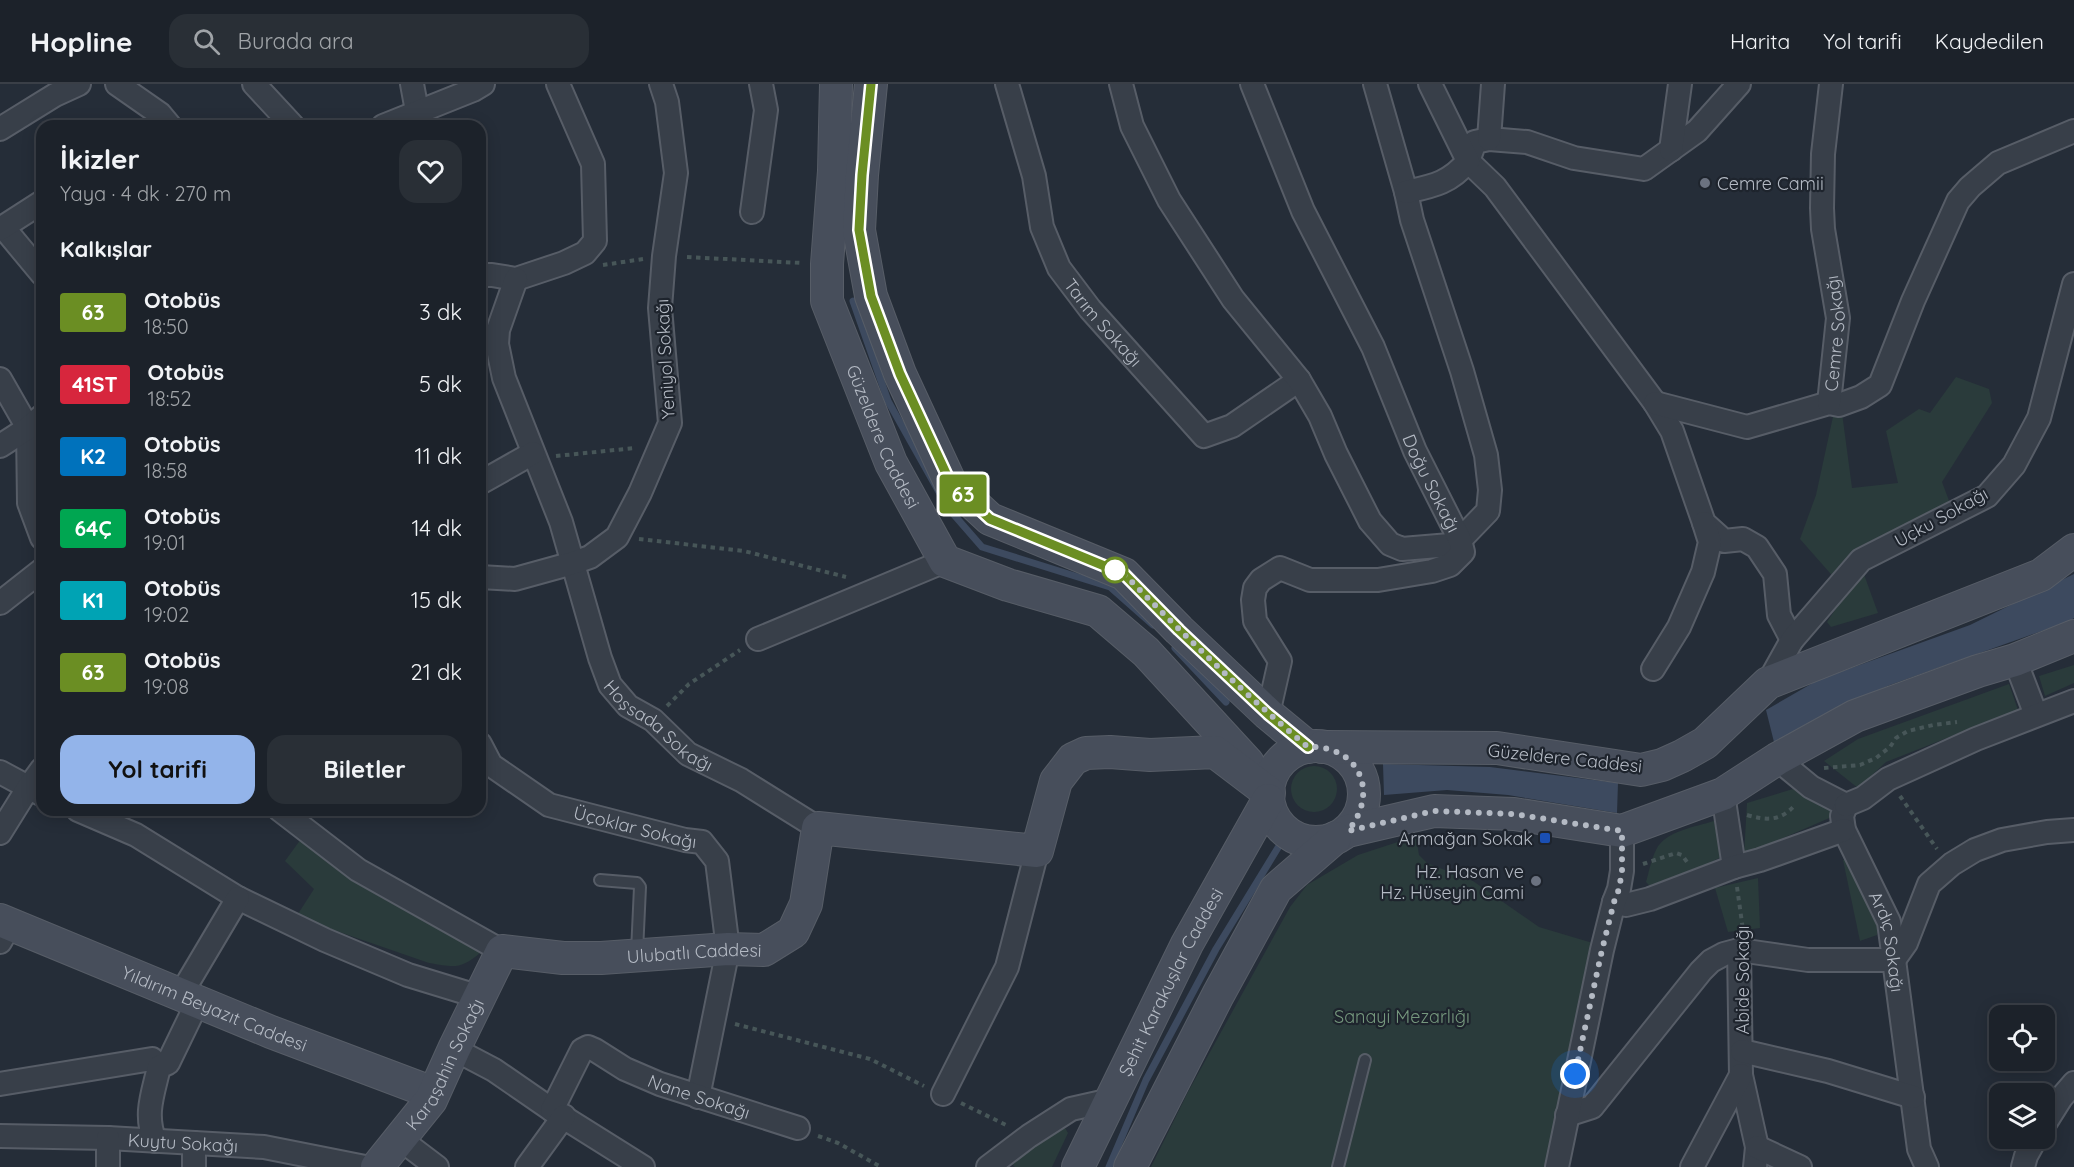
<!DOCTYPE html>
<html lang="tr">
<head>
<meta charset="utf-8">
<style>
  body { margin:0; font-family:Quicksand,sans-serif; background:#292f36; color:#f1f3f6; height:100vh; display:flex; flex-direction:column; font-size:22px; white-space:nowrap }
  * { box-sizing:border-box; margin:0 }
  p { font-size:20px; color:#a0a4a8 }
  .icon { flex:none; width:33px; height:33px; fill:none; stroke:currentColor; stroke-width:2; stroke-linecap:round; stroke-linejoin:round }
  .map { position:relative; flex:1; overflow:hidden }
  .side { position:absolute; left:36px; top:36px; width:450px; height:696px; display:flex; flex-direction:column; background:#1c222a; border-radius:18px; box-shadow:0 3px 15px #0003,0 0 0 2px #3a3f47 }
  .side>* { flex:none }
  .badge { padding:0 12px; border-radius:4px; font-size:21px; line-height:39px }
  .tools { position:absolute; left:1989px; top:921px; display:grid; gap:12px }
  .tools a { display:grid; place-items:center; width:66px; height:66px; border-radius:12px; background:#1c222a; box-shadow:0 3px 15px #0003,0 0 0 2px #3a3f47; font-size:30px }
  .you { position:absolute; width:30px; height:30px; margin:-15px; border:4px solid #fff; border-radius:50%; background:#1a73e8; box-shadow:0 0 0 9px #1a73e833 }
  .map>.badge { position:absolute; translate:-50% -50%; box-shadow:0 0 0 3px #fff }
  h2 { padding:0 24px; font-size:22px; line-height:54px }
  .round { display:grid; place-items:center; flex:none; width:63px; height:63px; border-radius:18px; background:#292f36 }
  .overview { display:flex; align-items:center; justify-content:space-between; height:102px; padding:0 24px }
  h1 { font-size:28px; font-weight:700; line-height:45px }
  .cta { display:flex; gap:12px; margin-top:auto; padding:12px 24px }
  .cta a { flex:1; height:69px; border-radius:18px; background:#93b4ea; color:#111; font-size:24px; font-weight:700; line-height:69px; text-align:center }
  .cta a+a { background:#292f36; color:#f1f3f6 }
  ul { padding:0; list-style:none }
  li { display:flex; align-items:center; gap:18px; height:72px; padding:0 24px }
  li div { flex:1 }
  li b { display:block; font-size:22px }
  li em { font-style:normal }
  li .badge { min-width:66px; font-weight:700; text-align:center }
  header { display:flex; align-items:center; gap:36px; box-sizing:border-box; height:84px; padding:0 30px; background:#1c222a; border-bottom:2px solid #3a3f47 }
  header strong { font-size:28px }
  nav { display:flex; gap:33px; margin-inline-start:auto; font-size:21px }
  .search { width:420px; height:54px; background:#292f36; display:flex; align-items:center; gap:15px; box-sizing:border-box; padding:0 21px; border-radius:18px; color:#a0a4a8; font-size:22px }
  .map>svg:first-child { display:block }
  .green { fill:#2a3b3b }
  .water { fill:#3d4a5f }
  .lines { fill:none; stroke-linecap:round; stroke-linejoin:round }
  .stream { stroke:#3d4a5f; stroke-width:7 }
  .lane-casing { stroke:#575d67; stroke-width:14 }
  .street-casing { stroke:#575d67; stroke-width:26 }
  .secondary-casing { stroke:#575d67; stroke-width:34 }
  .path { stroke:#475658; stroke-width:4; stroke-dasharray:4.5 4.5; stroke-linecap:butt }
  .lane { stroke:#383f49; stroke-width:10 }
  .street { stroke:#383f49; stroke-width:22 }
  .secondary { stroke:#474e5b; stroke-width:32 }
  .line-casing { stroke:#fff; stroke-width:14 }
  .line { stroke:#6b8e23; stroke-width:9 }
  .walk { stroke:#b4bac4; stroke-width:6; stroke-dasharray:0 10.8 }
  .worship-dot { fill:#6b7280; stroke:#1e242d; stroke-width:2 }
  .stop-dot { fill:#fff; stroke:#6b8e23; stroke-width:3 }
  .transit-dot { fill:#1a4fb4; stroke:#1e242d; stroke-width:2 }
  .labels { text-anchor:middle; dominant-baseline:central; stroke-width:4.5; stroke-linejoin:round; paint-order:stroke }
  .poi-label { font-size:18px; fill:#b4bac4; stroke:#1e242d; text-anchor:end }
  .street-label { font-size:18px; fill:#b4bac4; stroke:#1e242d }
  .park-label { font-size:18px; fill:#75977d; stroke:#1e242d }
</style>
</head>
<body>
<header>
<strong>Hopline</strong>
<div class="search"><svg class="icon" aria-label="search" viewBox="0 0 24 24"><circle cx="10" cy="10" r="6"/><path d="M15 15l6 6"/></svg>Burada ara</div>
<nav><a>Harita</a><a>Yol tarifi</a><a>Kaydedilen</a></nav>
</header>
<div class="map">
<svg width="2074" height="1083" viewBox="0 0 2074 1083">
  <rect width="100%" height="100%" fill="#252d38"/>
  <g class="green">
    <polygon points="1956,293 1989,305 1992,319 1942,398 1951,422 1837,497 1800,455 1816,411 1834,328 1842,329 1852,404 1898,399 1886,347 1919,325 1930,329"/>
    <polygon points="1862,485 1878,529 1831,543 1827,538"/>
    <polygon points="2074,581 2074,599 2045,612 2039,592"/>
    <polygon points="2009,600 2018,626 1886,678 1858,704 1824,677 1858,655"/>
    <circle cx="1314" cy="705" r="23"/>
    <polygon points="1793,705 1829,723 1834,732 1744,771 1747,719"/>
    <path d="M 1714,737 L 1721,773 L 1655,807 L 1646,798 C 1649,788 1651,776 1656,766 C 1665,747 1695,743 1714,737 Z"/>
    <polygon points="1416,752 1419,771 1427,779 1473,797 1539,843 1596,860 1553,1083 1151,1083 1188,1008 1290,823 1307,801 1358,771"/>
    <path d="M 301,755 L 480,860 L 480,869 C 460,886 454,883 429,879 L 296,833 L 314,805 L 285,777 Z"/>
    <polygon points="1851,774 1878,844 1877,851 1860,857 1843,776"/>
    <polygon points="1758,794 1760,844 1728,848 1715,804"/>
    <polygon points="1065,1044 1068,1049 1052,1083 1015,1083 1009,1077"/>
  </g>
  <g class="water">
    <polygon points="2074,490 2074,534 2070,537 1890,601 1823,631 1775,662 1766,626 1818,596 1970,541"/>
    <polygon points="1383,680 1490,683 1618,699 1617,729 1508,711 1447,706 1384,711"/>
  </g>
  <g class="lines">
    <g class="stream">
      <polyline points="853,217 888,317 948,424 982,463 1110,503 1153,541"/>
      <polyline points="1175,564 1226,618"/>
      <polyline points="1109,1083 1146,996 1216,865 1279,762"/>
    </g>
    <g class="lane-casing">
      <g id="lane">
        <polyline points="600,796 637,799 640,803 637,868"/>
        <polyline points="1338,1083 1365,976"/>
      </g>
    </g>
    <g class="street-casing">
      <g id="street">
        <polyline points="117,0 160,30 170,42"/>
        <polyline points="254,0 293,42"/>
        <polyline points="412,0 417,27"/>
        <path id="s1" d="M 1007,0 L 1034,92 L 1042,143 L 1059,184 L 1090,225 L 1204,352 L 1232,342 L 1299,296"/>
        <polyline points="1121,0 1132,42 1169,116 1233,215 1299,296 1320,332 1336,370 1370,437 1390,460 1402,465 1450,461 1460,456 1488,427 1490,406 1486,371 1462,287 1412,136 1406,108 1375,0"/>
        <path id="s2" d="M 1252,0 L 1303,127 L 1373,263 L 1415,367 L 1460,456 L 1463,468 L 1450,481 L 1432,487 L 1378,496 L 1310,496 L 1280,484 L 1261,496 L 1255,504 L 1253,516 L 1255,537 L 1280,577 L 1268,630"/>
        <polyline points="1739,0 1697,47 1644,85 1574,74 1527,58 1489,55 1475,58 1468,77 1495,103 1655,319 1672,347 1704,439 1724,457 1743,455 1757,463 1775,490 1779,531 1792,556"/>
        <polyline points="383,42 473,6 483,0"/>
        <polyline points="0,45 55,11 79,0"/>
        <polyline points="1489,55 1493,0"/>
        <polyline points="1671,66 1680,0"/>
        <path d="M 1406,108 C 1433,102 1450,99 1468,77 L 1430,0"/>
        <polyline points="752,128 766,26 761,0"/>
        <polyline points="3,143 42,190"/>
        <polyline points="0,145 42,118"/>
        <polyline points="480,191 492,191 516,195 564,179 585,169 595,157 593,80 558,0"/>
        <path id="s3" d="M 516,195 L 498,246 L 497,260 L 504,294 L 561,438 L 600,574 L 610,601 L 628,622 L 653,636 L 688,670 L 741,696 L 818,744"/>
        <polyline points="0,295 28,344 29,419 42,454"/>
        <polyline points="1655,319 1747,343 1829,319 1839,321 1861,313 1880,301 1913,217 1958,117 1970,103 1998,79 2074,47"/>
        <path id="s4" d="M 1829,319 L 1838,234 L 1823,145 L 1822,124 L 1823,70 L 1831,0"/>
        <polyline points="0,362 28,344 42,332"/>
        <polyline points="480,399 533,369"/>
        <polyline points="480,493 515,495 573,479 590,473 617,453 640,409 670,339 660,224 664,172 676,89 667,18 661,0"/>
        <polyline points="0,519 42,486"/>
        <polyline points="758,555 945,477"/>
        <polyline points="2015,576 2036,631"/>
        <polyline points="1653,585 1679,543 1703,488 1710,458 1704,439"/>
        <polyline points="1768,599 1792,556 1861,476 1987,412 2014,381 2039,334 2074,200"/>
        <path id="s5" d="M 480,660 L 491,681 L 549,721 L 685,756 L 702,758 L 717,777 L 728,865 L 698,1013"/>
        <polyline points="1777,675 1811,703 1846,721"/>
        <polyline points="0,688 41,710"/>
        <polyline points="1723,710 1734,783"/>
        <path id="s6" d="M 1846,721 L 1842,732 L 1844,746 L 1889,838 L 1919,1065 L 1927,1083"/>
        <polyline points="1846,721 1863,714 1888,695 1976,655 2074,617"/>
        <polyline points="78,726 136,751 238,814 325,856 408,891 480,913"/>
        <polyline points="280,726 358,786 502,867"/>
        <polyline points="0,749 28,704 42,685"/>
        <polyline points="1614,818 1626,821 1650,815 1734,783 1760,776 1844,746"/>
        <polyline points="0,858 11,839"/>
        <polyline points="1739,866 1741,991 1757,1063 1755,1083"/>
        <polyline points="181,910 238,814"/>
        <polyline points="454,965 494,986 552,1026 643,1083"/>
        <polyline points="1742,967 1828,987 1913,1013"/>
        <polyline points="0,1000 152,975 159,983"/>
        <polyline points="943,1010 1007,883 1037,767"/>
        <path id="s7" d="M 552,1026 L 582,966 L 588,963 L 595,966 L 625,985 L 660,1000 L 798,1044"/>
        <polyline points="1567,1031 1592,1023 1701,887 1711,877 1724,870 1739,866 1808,876 1894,876 1906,859 1929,800 1952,780 1975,766 2002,756 2047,748 2074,746"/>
        <polyline points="2044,1041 2061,1014 2074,999"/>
        <path id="s8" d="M 0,1052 L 108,1054 L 264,1063 L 365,1083"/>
        <polyline points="108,1054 108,1083"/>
        <polyline points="400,1055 437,1083"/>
        <path d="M 155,1057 C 144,1030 153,1010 159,983 L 168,979 L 198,917"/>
        <polyline points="194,1059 194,1083"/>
        <polyline points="1757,1063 1800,1083"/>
        <polyline points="527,1083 564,1032"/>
        <polyline points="988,1083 1029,1052 1071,1025 1111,1016"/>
        <polyline points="1557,1083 1602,866 1614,818 1619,805 1622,787 1622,747"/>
        <polyline points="1692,1083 1741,991"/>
        <polyline points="2023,1083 2026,1072 2036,1054"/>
      </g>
    </g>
    <g class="secondary-casing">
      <g id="secondary">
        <path id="s9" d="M 836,0 L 834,87 L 827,180 L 827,217 L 891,379 L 945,477 L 1008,501 L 1098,527 L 1146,568 L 1248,679"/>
        <polyline points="871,0 862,91 859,146 871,212 900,290 950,398 990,435 1124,490 1179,546 1268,630 1308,663"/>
        <circle cx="1316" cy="710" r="48"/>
        <polyline points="1322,663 1497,664 1641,686 1662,681 1682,672 1705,659 1768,599 2041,491 2074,466"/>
        <polyline points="1348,747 1434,727 1514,730 1622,747 1723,710 1777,675 1855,632 1978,587 2015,576 2074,552"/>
        <path id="s10" d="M 0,836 L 271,948 L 433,1009"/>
        <path id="s11" d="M 377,1083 L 431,1016 L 454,965 L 502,867 L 563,874 L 601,874 L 728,865 L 764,866 L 793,848 L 806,820 L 818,744 L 1037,767 L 1056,697 L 1073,675 L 1086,669 L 1110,668 L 1150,671 L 1215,668 L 1269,709"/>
        <path id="s12" d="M 1078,1083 L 1187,860 L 1268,716"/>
        <polyline points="1130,1083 1218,911 1276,805 1335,754"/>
      </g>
    </g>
    <g class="path">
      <polyline points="687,173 802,179"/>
      <polyline points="603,181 643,175"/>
      <polyline points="556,372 635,364"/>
      <polyline points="639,455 744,467 846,493"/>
      <polyline points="667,622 689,600 740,566"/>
      <polyline points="1824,684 1860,681 1876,674 1890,663 1896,654 1908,647 1933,641 1957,638"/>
      <polyline points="1900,712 1937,765"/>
      <path d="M 1747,731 C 1768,737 1781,737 1796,720"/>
      <polyline points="1643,780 1676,769 1682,771 1687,778"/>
      <polyline points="1737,803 1743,846"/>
      <polyline points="735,940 870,975 924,1002"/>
      <polyline points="961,1019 1008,1042"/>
      <polyline points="818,1052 838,1059 881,1083"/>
    </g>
    <use href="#lane" class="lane"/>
    <use href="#street" class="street"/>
    <use href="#secondary" class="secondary"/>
  </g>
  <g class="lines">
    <g class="line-casing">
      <polyline id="line" points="871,0 862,91 859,146 871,212 900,290 950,398 990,435 1124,490 1179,546 1268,630 1308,663"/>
    </g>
    <use href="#line" class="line"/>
    <path class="walk" d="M 1115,486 L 1124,490 C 1183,550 1243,609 1308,663 C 1359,661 1380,708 1348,747 L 1434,727 L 1514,730 L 1622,747 L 1622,787 L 1619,805 L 1614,818 L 1602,866 L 1575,990"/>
  </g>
  <g class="worship-dot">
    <circle cx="1705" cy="99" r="6"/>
    <circle cx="1536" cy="797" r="6"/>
  </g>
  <circle class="stop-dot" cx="1115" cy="486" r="12"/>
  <rect class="transit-dot" x="1539" y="748" width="12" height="12" rx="3"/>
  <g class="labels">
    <g class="poi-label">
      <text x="1717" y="99" text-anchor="start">Cemre Camii</text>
      <text x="1533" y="754">Armağan Sokak</text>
      <text x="1524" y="787">Hz. Hasan ve<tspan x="1524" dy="21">Hz. Hüseyin Cami</tspan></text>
    </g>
    <g class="street-label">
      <text stroke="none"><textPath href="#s1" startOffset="262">Tarım Sokağı</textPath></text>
      <text stroke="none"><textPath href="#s4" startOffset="70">Cemre Sokağı</textPath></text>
      <text transform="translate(665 275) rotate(-93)">Yeniyol Sokağı</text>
      <text stroke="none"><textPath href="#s9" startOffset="364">Güzeldere Caddesi</textPath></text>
      <text stroke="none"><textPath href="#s2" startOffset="438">Doğu Sokağı</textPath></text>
      <text transform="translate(1941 433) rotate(-29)">Uçku Sokağı</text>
      <text stroke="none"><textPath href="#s3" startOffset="492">Hoşsada Sokağı</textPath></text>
      <text transform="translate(1565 674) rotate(6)">Güzeldere Caddesi</text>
      <text stroke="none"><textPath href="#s5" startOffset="183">Üçoklar Sokağı</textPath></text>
      <text stroke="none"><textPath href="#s6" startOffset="147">Ardıç Sokağı</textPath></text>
      <text stroke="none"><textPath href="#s11" startOffset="444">Ulubatlı Caddesi</textPath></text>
      <text transform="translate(1742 896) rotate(-90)">Abide Sokağı</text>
      <text stroke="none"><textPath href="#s12" startOffset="207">Şehit Karakuşlar Caddesi</textPath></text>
      <text stroke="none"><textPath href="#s10" startOffset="232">Yıldırım Beyazıt Caddesi</textPath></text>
      <text stroke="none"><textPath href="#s11" startOffset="124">Karaşahin Sokağı</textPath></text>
      <text stroke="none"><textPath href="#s7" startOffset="196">Nane Sokağı</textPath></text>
      <text stroke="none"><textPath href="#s8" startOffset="183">Kuytu Sokağı</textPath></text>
    </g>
    <g class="park-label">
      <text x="1402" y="932">Sanayi Mezarlığı</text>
    </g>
  </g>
</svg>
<div class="tools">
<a><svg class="icon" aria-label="locate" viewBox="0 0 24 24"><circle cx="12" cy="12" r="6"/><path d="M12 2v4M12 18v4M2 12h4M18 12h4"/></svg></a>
<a><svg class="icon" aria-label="layers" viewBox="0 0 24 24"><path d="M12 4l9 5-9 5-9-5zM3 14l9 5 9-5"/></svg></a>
</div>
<div class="you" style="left:1575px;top:990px"></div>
<b class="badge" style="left:963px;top:410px;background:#6b8e23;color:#fff">63</b>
<section class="side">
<div class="overview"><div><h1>İkizler</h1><p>Yaya · 4 dk · 270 m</p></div><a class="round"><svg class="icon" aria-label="heart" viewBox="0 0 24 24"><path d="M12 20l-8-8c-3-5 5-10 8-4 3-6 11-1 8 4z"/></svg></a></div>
<h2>Kalkışlar</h2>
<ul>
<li><span class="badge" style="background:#6b8e23;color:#fff">63</span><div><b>Otobüs</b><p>18:50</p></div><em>3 dk</em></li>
<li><span class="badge" style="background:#d7263d;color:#fff">41ST</span><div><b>Otobüs</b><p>18:52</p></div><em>5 dk</em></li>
<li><span class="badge" style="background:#0072bc;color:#fff">K2</span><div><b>Otobüs</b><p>18:58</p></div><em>11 dk</em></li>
<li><span class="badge" style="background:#00a651;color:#fff">64Ç</span><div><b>Otobüs</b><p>19:01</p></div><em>14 dk</em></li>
<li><span class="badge" style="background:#00a3b4;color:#fff">K1</span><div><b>Otobüs</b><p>19:02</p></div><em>15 dk</em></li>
<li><span class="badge" style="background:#6b8e23;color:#fff">63</span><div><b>Otobüs</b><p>19:08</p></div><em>21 dk</em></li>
</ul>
<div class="cta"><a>Yol tarifi</a><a>Biletler</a></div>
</section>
</div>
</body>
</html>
